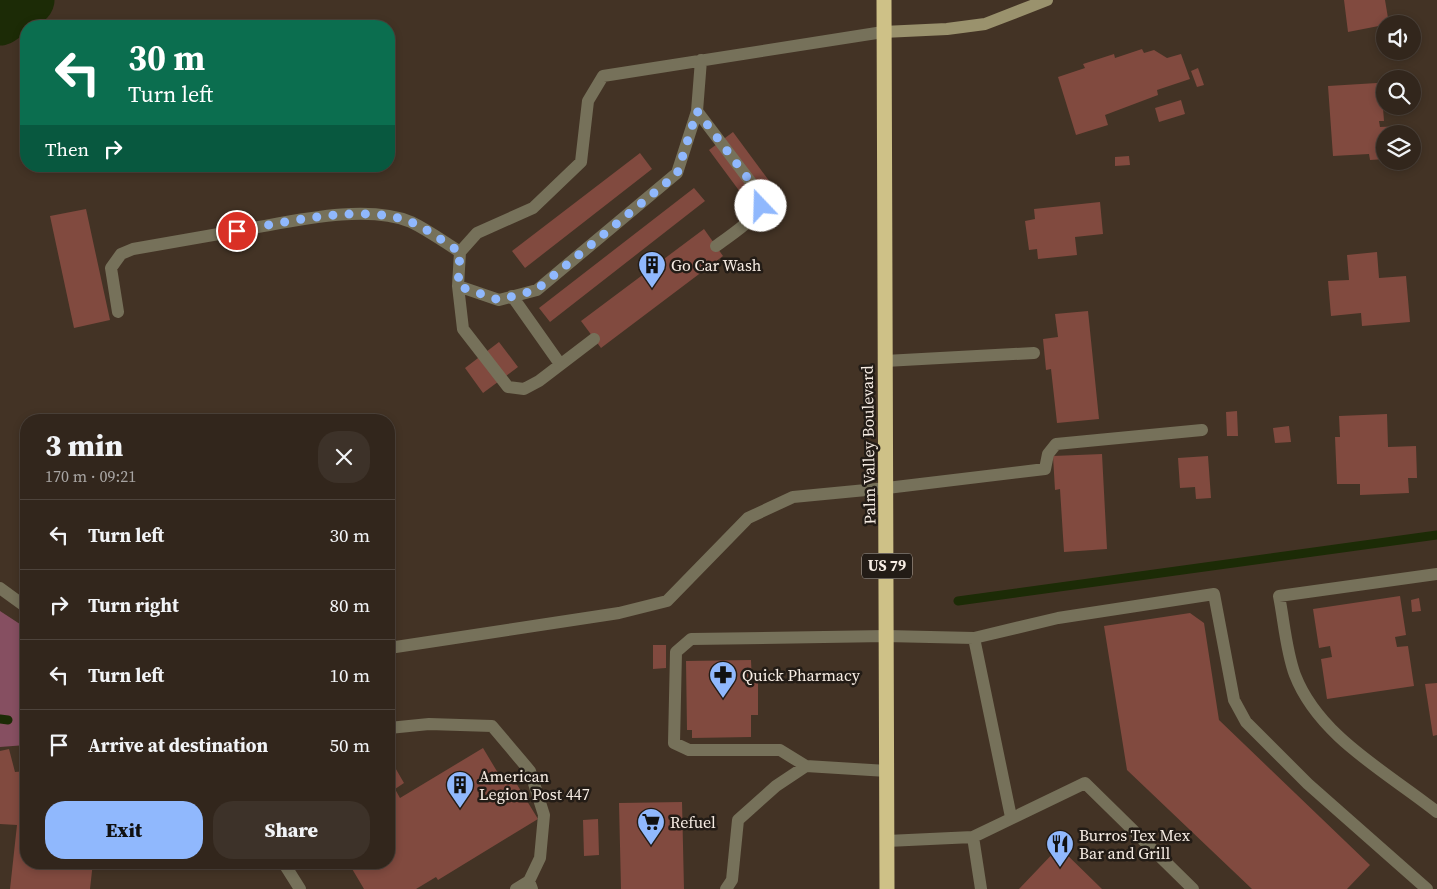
<!DOCTYPE html>
<meta charset="utf-8">
<style>
:root{--surface:#32261c;--page:#3d3229;--text:#f1f3f6;--muted:#a8a5a3;--line:#4d433b;--accent:#90b8fd}
body{margin:0;font-family:"Source Serif 4",serif;background:var(--page);color:var(--text);height:100vh;display:flex;flex-direction:column;font-size:19px;white-space:nowrap}
*{box-sizing:border-box;margin:0}
p{font-size:16px;color:var(--muted)}
.icon{flex:none;width:28px;height:28px;fill:none;stroke:currentColor;stroke-width:2;stroke-linecap:round;stroke-linejoin:round}
.map{position:relative;flex:1;overflow:hidden}
.side{position:absolute;left:20px;top:414px;width:375px;height:455px;display:flex;flex-direction:column;background:var(--surface);border-radius:20px;box-shadow:0 2px 8px #0003,0 0 0 1px var(--line)}
.side>*{flex:none}
.hud{position:absolute;left:20px;top:20px;width:375px;height:152px;border-radius:20px;box-shadow:0 2px 8px #0003,0 0 0 1px var(--line);background:#0b6e4f;color:#fff;overflow:hidden}
.buttons{position:absolute;left:1376px;top:15px;display:grid;gap:10px}
.buttons a{display:grid;place-items:center;width:45px;height:45px;border-radius:50%;background:var(--surface);box-shadow:0 2px 8px #0003,0 0 0 1px var(--line);font-size:25px}
.pin{position:absolute;display:grid;place-items:center;width:42px;height:42px;color:#fff;margin:-21px;border:2px solid #fff;border-radius:50%;box-shadow:0 1px 5px #0007}
.me{position:absolute;width:55px;margin:-28px;rotate:339deg;stroke-linejoin:round;filter:drop-shadow(0 0 4px #0008)}
.turn{display:flex;align-items:center;gap:18px;height:105px;padding:0 25px;font-size:22px}
.turn .icon{width:65px;height:65px;stroke-width:2.5}
.turn b{display:block;font-size:35px;line-height:42px}
.then{display:flex;align-items:center;height:48px;padding:0 25px;background:#0003;gap:10px;font-size:19px}
.round{display:grid;place-items:center;flex:none;width:52px;height:52px;border-radius:20px;background:var(--page)}
.headline{display:flex;align-items:center;justify-content:space-between;height:85px;padding:0 25px}
h1{font-size:30px;font-weight:800;line-height:38px}
.action{display:flex;gap:10px;margin-top:auto;padding:10px 25px}
.action a{flex:1;height:58px;border-radius:20px;background:var(--accent);color:#111;font-size:20px;font-weight:800;line-height:58px;text-align:center}
.action a+a{background:var(--page);color:var(--text)}
ul{padding:0;list-style:none}
li{display:flex;align-items:center;gap:15px;height:70px;padding:0 25px;border-top:1px solid var(--line)}
li div{flex:1}
li b{display:block;font-size:19px}
li em{font-style:normal}
.map>svg:first-child{display:block}
.forest{fill:#864f61}
.lines{fill:none;stroke-linecap:round;stroke-linejoin:round}
.stream{stroke:#1c2b06;stroke-width:9}
.river{stroke:#1c2b06;stroke-width:51}
.building{fill:#814a3f}
.lane{stroke:#76715a;stroke-width:12}
.secondary{stroke:#9a926d;stroke-width:12}
.highway{stroke:#cec187;stroke-width:15}
.route{stroke:#90b8fd;stroke-width:9;stroke-dasharray:0 16.2}
.labels{text-anchor:middle;stroke-width:5;stroke-linejoin:round;paint-order:stroke}
.shield{fill:#231c16;stroke:#b7aea6;stroke-width:1}
.shield-label{font-size:15px;font-weight:bold;fill:#f7ede4}
.poi-label{font-size:16px;fill:#f7ede4;stroke:#231c16;text-anchor:start}
.street-label{font-size:16px;fill:#f7ede4;stroke:#231c16}
</style>
<div class="map">
<svg width="1437" height="889" viewBox="0 0 1437 889">
<rect width="100%" height="100%" fill="#433325"/>
<path class="forest" d="M0,611l26,17v117l-26,2z"/>
<g class="lines">
<path class="stream" d="M958,601l479,-66
M0,719l8,1"/>
<path class="river" d="M0,20l29,-20"/>
</g>
<path class="building" d="M1344,0h41l4,24 -41,8z
M1142,49l2,4 10,-3 13,8 14,-4 9,25 -33,11 1,5 -53,20 3,10 -32,10 -18,-58 27,-9 -2,-4 31,-10 1,4z
M1198,68l6,17 -7,2 -6,-16z
M1377,83l1,13 4,-1 2,26h-5l1,6 22,-1 1,8h-18v25l-15,1 -1,-6 -36,2 -5,-70z
M1181,100l4,14 -26,8 -4,-14z
M733,132l37,50 -24,18 -37,-50z
M640,153l12,16 -127,99 -13,-17z
M1129,156l1,9 -15,1v-9z
M694,188l11,13 -155,121 -11,-14z
M1100,202l3,32 -28,3 2,18 -39,4 -1,-10 -8,1 -4,-29 10,-2 -1,-10z
M86,209l24,111 -36,8 -24,-112z
M704,229l19,27 -122,92 -20,-27z
M1377,252l2,26 27,-2 4,46 -48,4 -1,-13 -30,3 -3,-35 21,-1 -2,-25z
M1088,311l11,108 -42,4 -6,-54 -5,1 -3,-31 15,-2 -3,-23z
M499,342l19,25 -35,26 -18,-25z
M1237,411l1,25h-11l-1,-24z
M1387,414l1,33 28,-1 1,32h-9l1,15 -49,2v-11h-23l-2,-47h5l-1,-21z
M1289,426l2,16 -16,1 -2,-15z
M1102,454l5,95 -43,3 -4,-63 -5,1 -2,-34z
M1208,456l3,42 -15,1 -1,-12 -15,1 -2,-30z
M1400,596l6,39 -11,2 2,10 11,-1 6,40 -87,13 -6,-40 11,-2 -2,-11 -11,2 -6,-39z
M1419,598l2,13 -9,1 -1,-12z
M1190,613l14,10 15,97 151,145 -23,24h-95l-125,-119 -23,-144z
M653,645h13v23l-13,1z
M751,660l1,23h6v32h-7v22l-59,1v-8h-5l-1,-69z
M1437,683v52l-4,1 -8,-52z
M483,748l18,30 9,-5 28,46 -100,61 -2,-3 -20,12h-52l-16,-27h41v-105l15,26 -9,6 5,9z
M9,749l6,23 11,-1v91h67l-3,27h-80l7,-64 -17,-1v-73z
M682,802l2,87h-63l-2,-86z
M598,819l1,36 -15,1 -1,-36z
M1059,847l43,42h-83z"/>
<g class="lines">
<path class="lane" d="M697,111l65,86c-3,22 -29,36 -46,49
M460,252l-2,34 41,14 38,-10 140,-117 20,-62 4,-51
M458,286l5,43 45,58 16,2 15,-8 55,-42
M512,296l48,68
M118,312l-7,-44 10,-14 12,-5c40,-7 80,-14 120,-21 45,-8 115,-24 158,-6 17,8 33,20 49,30l17,-19 56,-25 48,-46 7,-61 15,-25 280,-44
M885,361l149,-8
M1437,574l-158,22c5,25 7,55 16,79 24,62 92,97 142,137
M0,588l26,19
M974,638l37,179
M389,648l230,-35 48,-12 81,-83 45,-21 94,-9 158,-19 3,-15 8,-10 146,-14
M389,728l40,-4 63,2 38,45 14,44 -4,43 -11,23
M806,766l-26,-16h-91l-15,-7 2,-91 15,-13 195,-3 88,2 84,-20 156,-24 20,106 12,22 62,62 119,105
M973,837l8,52
M887,841l86,-4 112,-54 108,106
M283,862l17,27
M516,889l13,-8 3,8
M726,889l6,-9 6,-60 38,-34 30,-20 81,5"/>
<path class="secondary" d="M883,32l64,-3 38,-5 62,-24"/>
<path class="highway" d="M884,0l3,889"/>
</g>
<g class="lines">
<path class="route" d="M237,231c49,-9 127,-28 174,-9 17,7 33,20 49,30l-2,34 41,14 37,-10 141,-116 20,-63 65,86 -1,9"/>
</g>
<defs>
<symbol id="building-pin" viewBox="-11 -11 22 30"><path d="M0 17L-7.5 6A9.5 9.5 0 1 1 7.5 6Z" fill="#90b8fd" stroke="#231c16"/><path d="M-4-6H4V6H1V3H-1V6H-4ZM-2.5-4.3h1.7v1.8h-1.7ZM.8-4.3h1.7v1.8H.8ZM-2.5-1h1.7V.8h-1.7ZM.8-1h1.7V.8H.8Z" fill="#111"/></symbol>
<symbol id="pharmacy-pin" viewBox="-11 -11 22 30"><path d="M0 17L-7.5 6A9.5 9.5 0 1 1 7.5 6Z" fill="#90b8fd" stroke="#231c16"/><path d="M-2-6h4v4h4v4h-4v4h-4v-4h-4v-4h4Z" fill="#111"/></symbol>
<symbol id="supermarket-pin" viewBox="-11 -11 22 30"><path d="M0 17L-7.5 6A9.5 9.5 0 1 1 7.5 6Z" fill="#90b8fd" stroke="#231c16"/><path d="M-6-5.5h2.5l.6 2H6L4.5 2H-2.5L-4.4-4H-6ZM-1.5 3.2a1.3 1.3 0 1 0 .1 0ZM3 3.2a1.3 1.3 0 1 0 .1 0Z" fill="#111"/></symbol>
<symbol id="restaurant-pin" viewBox="-11 -11 22 30"><path d="M0 17L-7.5 6A9.5 9.5 0 1 1 7.5 6Z" fill="#90b8fd" stroke="#231c16"/><path d="M-5-6h1v4h1v-4h1v4h1v-4h1v5L-1.5 .5V6h-2V.5L-5-1ZM5-6V6H3V1.5H1.5Q1.5-4 5-6Z" fill="#111"/></symbol>
</defs>
<g fill-rule="evenodd">
<use href="#building-pin" x="636" y="249" width="32" height="43"/>
<use href="#pharmacy-pin" x="707" y="659" width="32" height="43"/>
<use href="#building-pin" x="444" y="769" width="32" height="43"/>
<use href="#supermarket-pin" x="635" y="806" width="32" height="43"/>
<use href="#restaurant-pin" x="1044" y="828" width="32" height="43"/>
</g>
<g class="labels">
<rect class="shield" x="862" y="553.5" width="50" height="25" rx="4"/>
<g class="shield-label">
<text x="887" y="571">US 79</text>
</g>
<g class="poi-label">
<text x="671" y="271">Go Car Wash</text>
<text x="742" y="681">Quick Pharmacy</text>
<text x="479" y="782">American<tspan x="479" dy="18">Legion Post 447</tspan></text>
<text x="670" y="828">Refuel</text>
<text x="1079" y="841">Burros Tex Mex<tspan x="1079" dy="18">Bar and Grill</tspan></text>
</g>
<g class="street-label">
<text transform="translate(868 445) rotate(-91)" y="6">Palm Valley Boulevard</text>
</g>
</g>
</svg>
<div class="buttons">
<a><svg class="icon" aria-label="sound" viewBox="0 0 24 24"><path d="M4 9h4l5-4v14l-5-4H4zM17 9q2 3 0 6"/></svg></a>
<a><svg class="icon" aria-label="search" viewBox="0 0 24 24"><circle cx="10" cy="10" r="6"/><path d="M15 15l6 6"/></svg></a>
<a><svg class="icon" aria-label="layers" viewBox="0 0 24 24"><path d="M12 4l9 5-9 5-9-5zM3 14l9 5 9-5"/></svg></a>
</div>
<div class="pin" style="left:237px;top:231px;background:#d93025"><svg class="icon" aria-label="arrive" viewBox="0 0 24 24"><path d="M6 21V4h12l-3 4 3 4H6"/></svg></div>
<svg class="me" style="left:761px;top:206px" viewBox="-20 -20 40 40"><circle r="19" fill="#fff"/><path d="M0-13L10 11 0 6-10 11z" fill="#90b8fd"/></svg>
<div class="hud">
<div class="turn"><svg class="icon" aria-label="left" viewBox="0 0 24 24"><path d="M17 20v-9H6M10 6l-5 5 5 5"/></svg><div><b>30 m</b>Turn left</div></div>
<div class="then">Then<svg class="icon" aria-label="right" viewBox="0 0 24 24"><path d="M7 20v-9h11M14 6l5 5-5 5"/></svg></div>
</div>
<section class="side">
<div class="headline"><div><h1>3 min</h1><p>170 m · 09:21</p></div><a class="round"><svg class="icon" aria-label="close" viewBox="0 0 24 24"><path d="M6 6l12 12M18 6L6 18"/></svg></a></div>
<ul>
<li><svg class="icon" aria-label="left" viewBox="0 0 24 24"><path d="M17 20v-9H6M10 6l-5 5 5 5"/></svg><div><b>Turn left</b></div><em>30 m</em></li>
<li><svg class="icon" aria-label="right" viewBox="0 0 24 24"><path d="M7 20v-9h11M14 6l5 5-5 5"/></svg><div><b>Turn right</b></div><em>80 m</em></li>
<li><svg class="icon" aria-label="left" viewBox="0 0 24 24"><path d="M17 20v-9H6M10 6l-5 5 5 5"/></svg><div><b>Turn left</b></div><em>10 m</em></li>
<li><svg class="icon" aria-label="arrive" viewBox="0 0 24 24"><path d="M6 21V4h12l-3 4 3 4H6"/></svg><div><b>Arrive at destination</b></div><em>50 m</em></li>
</ul>
<div class="action"><a>Exit</a><a>Share</a></div>
</section>
</div>
